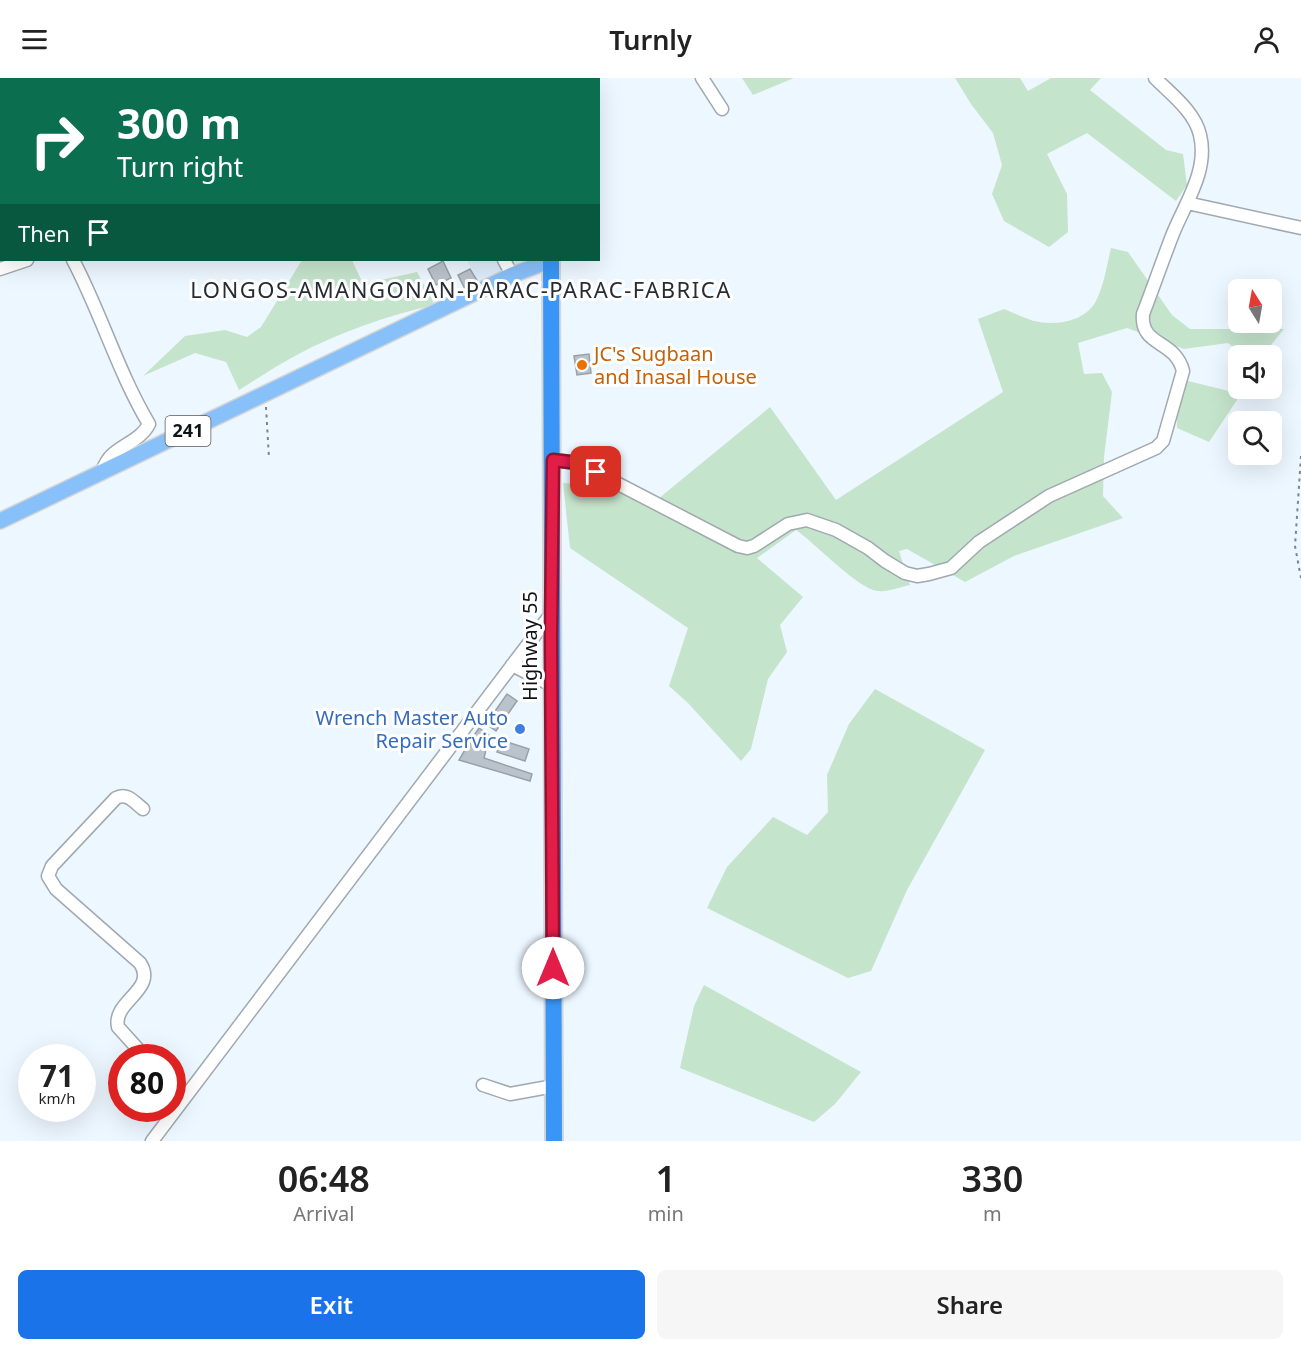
<!DOCTYPE html>
<meta charset="utf-8">
<style>
:root{--surface:#fff;--page:#f6f6f6;--text:#222;--muted:#767676;--accent:#1a73e8}
body{margin:0;font-family:"Noto Sans",sans-serif;background:var(--page);color:var(--text);height:100vh;display:flex;flex-direction:column;font-size:22px;white-space:nowrap}
*{box-sizing:border-box;margin:0}
p{font-size:20px;color:var(--muted)}
.icon{flex:none;width:33px;height:33px;fill:none;stroke:currentColor;stroke-width:2;stroke-linecap:round;stroke-linejoin:round}
.map{position:relative;height:1063px;overflow:hidden}
.details{display:flex;flex-direction:column;background:var(--surface);flex:1}
.details>*{flex:none}
.hud{position:absolute;left:0px;top:0px;width:600px;height:183px;box-shadow:0 6px 24px #0002;background:#0b6e4f;color:#fff;overflow:hidden}
.needle{width:39px;rotate:349deg}
.buttons{position:absolute;left:1228px;top:201px;display:grid;gap:12px}
.buttons a{display:grid;place-items:center;width:54px;height:54px;border-radius:9px;background:var(--surface);box-shadow:0 6px 24px #0002;font-size:30px}
.speed{position:absolute;left:18px;top:966px;display:flex;gap:12px;font-size:30px;font-weight:700;text-align:center}
.speed>*{display:grid;place-content:center;width:78px;height:78px;border-radius:50%;background:var(--surface);box-shadow:0 6px 24px #0002;line-height:1}
.speed small{font-size:15px;font-weight:400}
.speed .limit{border:9px solid #d22;background:#fff;color:#111}
.pin{position:absolute;display:grid;place-items:center;width:51px;height:51px;color:#fff;margin:-26px;border-radius:12px;box-shadow:0 3px 9px #0006}
.me{position:absolute;width:66px;margin:-33px;rotate:0deg;stroke-linejoin:round;filter:drop-shadow(0 0 4px #0008)}
.turn{display:flex;align-items:center;gap:21px;height:126px;padding:0 18px;font-size:27px}
.turn .icon{width:78px;height:78px;stroke-width:2.5}
.turn b{display:block;font-size:42px;line-height:51px}
.then{display:flex;align-items:center;height:57px;padding:0 18px;background:#0003;gap:12px;font-size:22px}
.eta{display:flex;justify-content:space-evenly;align-items:center;height:102px;text-align:center}
.eta b{font-size:36px;font-weight:600;line-height:42px}
.cta{display:flex;gap:12px;margin-top:auto;padding:12px 18px}
.cta a{flex:1;height:69px;border-radius:9px;background:var(--accent);color:#fff;font-size:24px;font-weight:600;line-height:69px;text-align:center}
.cta a+a{background:var(--page);color:var(--text)}
header{display:flex;justify-content:space-between;align-items:center;height:78px;padding:0 18px;background:var(--surface);font-size:27px;font-weight:600}
.map>svg:first-child{display:block}
.built{fill:#deedfb}
.green{fill:#c5e4cc}
.building{fill:#bac3cb;stroke:#98a0a8;stroke-width:1.5}
.lines{fill:none;stroke-linecap:round;stroke-linejoin:round}
.minor-casing{stroke:#a0a8b0;stroke-width:15}
.major-casing{stroke:#d4d5d5;stroke-width:18}
.highway-casing{stroke:#d4d5d5;stroke-width:20}
.path{stroke:#7d8388;stroke-width:2;stroke-dasharray:3 4.5;stroke-linecap:butt}
.minor{stroke:#fff;stroke-width:12}
.major{stroke:#88c0fa;stroke-width:15}
.highway{stroke:#3996f7;stroke-width:16}
.route-casing{stroke:#92132f;stroke-width:15}
.route{stroke:#e11d48;stroke-width:10}
.food-dot{fill:#e8710a;stroke:#fff;stroke-width:2}
.shop-dot{fill:#3f7fe0;stroke:#fff;stroke-width:2}
.labels{text-anchor:middle;stroke-width:6;stroke-linejoin:round;paint-order:stroke}
.shield{fill:#fff;stroke:#585a5c;stroke-width:1.5}
.shield-label{font-size:18px;font-weight:bold;fill:#101316}
.food-label{font-size:20px;fill:#c56008;stroke:#fff;text-anchor:start}
.street-label{font-size:20px;fill:#101316;stroke:#fff}
.shop-label{font-size:20px;fill:#366cbe;stroke:#fff;text-anchor:end}
.quarter-label{font-size:22px;letter-spacing:1.5px;fill:#262d33;stroke:#fff}
</style>
<header><svg class="icon" aria-label="menu" viewBox="0 0 24 24"><path d="M4 6h16M4 12h16M4 18h16"/></svg>Turnly<svg class="icon" aria-label="person" viewBox="0 0 24 24"><circle cx="12" cy="8" r="4"/><path d="M4 21q1-7 8-7t8 7"/></svg></header>
<div class="map">
<svg width="1301" height="1063" viewBox="0 0 1301 1063">
<rect width="100%" height="100%" fill="#edf7ff"/>
<path class="built" d="M467,182h56l-44,23z"/>
<path class="green" d="M742,0h52l-41,17z
M955,0h65l8,13 23,-13h50l-11,12 76,60 17,4 4,31 -11,16 -89,-68 -40,21 20,40 1,38 -19,15 -45,-26 -12,-27 10,-29 -9,-32 -22,-29z
M1111,170l17,4 44,63 18,14h94l-21,26h-19l-16,-12 -44,6 -57,-21 -49,15 6,31 18,-1 10,19 -8,65 -1,39 20,22 -109,38 -49,26 -58,-33 -8,2 11,34c-9,2 -23,7 -32,6 -19,-1 -63,-48 -82,-61l-39,28 46,39 -23,28 7,27 -19,27 -17,70 -10,12 -53,-58 -19,-17 19,-58 -118,-80 -7,-65 14,1 11,-22 70,37 112,-92 66,93 167,-108 -25,-73 26,-10c10,4 20,9 30,12 21,5 51,1 62,-20 8,-16 11,-36 15,-53z
M302,182h50l11,24 54,-12 18,33c-47,10 -98,28 -140,51 -19,10 -38,23 -56,34l-13,-28 -31,-9 -52,23 42,-40 40,-6 22,7 14,-10z
M1176,300l65,16 -32,48 -32,-14z
M875,611l110,61 -78,140 -36,81 -23,7 -141,-70 20,-41 46,-50 34,18 21,-23 -1,-37 22,-51z
M704,907l157,87 -26,32 -21,18 -134,-54 14,-62z"/>
<path class="building" d="M443,183l8,17 -15,7 -8,-16z
M470,191l8,13 -13,7 -7,-14z
M589,276l2,19 -14,2 -3,-19z
M507,616l10,7 -21,30 -10,-7z
M479,650l10,7 -6,10 -11,-7z
M501,662l28,9 -4,12 -28,-9z
M469,665l17,7 -2,8 48,16 -2,7 -71,-21z"/>
<g class="lines">
<defs>
<path id="minor" d="M702,0l20,31
M1187,125l114,25
M73,182c28,53 45,112 76,164 -8,16 -26,20 -38,32 -5,5 -7,11 -10,17
M504,182l8,15
M0,191l27,-9
M553,382l25,3 160,83 9,2 7,-2 34,-22 19,-4 29,10 32,18 17,13 20,12 12,3 12,-2 22,-6 28,-26 70,-46 107,-48 7,-7 20,-70c-8,-32 -43,-24 -40,-57 10,-26 19,-52 29,-78 12,-31 37,-65 28,-101 -5,-23 -29,-41 -45,-57
M512,587l39,20
M143,731c-9,-7 -16,-17 -27,-11l-64,68 -4,10 8,13 84,74c18,27 -28,38 -22,64l28,31
M172,1007l12,12
M483,1007l27,9 44,-8
M152,1063l399,-527"/>
<path id="major" d="M0,443l512,-246 39,-15"/>
<path id="highway" d="M549,0v2
M551,182l3,881"/>
</defs>
<use href="#minor" class="minor-casing"/>
<use href="#major" class="major-casing"/>
<use href="#highway" class="highway-casing"/>
<path class="path" d="M266,329l3,51
M1301,378l-6,90 6,32"/>
<use href="#minor" class="minor"/>
<use href="#major" class="major"/>
<use href="#highway" class="highway"/>
</g>
<g class="lines">
<defs>
<path id="route" d="M553,890l-2,-331 2,-177 25,3 18,9"/>
</defs>
<use href="#route" class="route-casing"/>
<use href="#route" class="route"/>
</g>
<circle class="food-dot" cx="582" cy="287" r="6"/>
<circle class="shop-dot" cx="520" cy="651" r="6"/>
<g class="labels">
<rect class="shield" x="165.5" y="338" width="45" height="30" rx="4.5"/>
<g class="shield-label">
<text x="188" y="359">241</text>
</g>
<g class="food-label">
<text x="594" y="283">JC's Sugbaan<tspan x="594" dy="23">and Inasal House</tspan></text>
</g>
<g class="street-label">
<text transform="translate(530 568) rotate(-90)" y="7">Highway 55</text>
</g>
<g class="shop-label">
<text x="508" y="647">Wrench Master Auto<tspan x="508" dy="23">Repair Service</tspan></text>
</g>
<g class="quarter-label">
<text x="461" y="220">LONGOS-AMANGONAN-PARAC‑PARAC-FABRICA</text>
</g>
</g>
</svg>
<div class="buttons">
<a><svg class="needle" viewBox="-14 -14 28 28"><path d="M0-13l5 13h-10z" fill="#e53935"/><path d="M0 13l5-13h-10z" fill="#767676"/></svg></a>
<a><svg class="icon" aria-label="sound" viewBox="0 0 24 24"><path d="M4 9h4l5-4v14l-5-4H4zM17 9q2 3 0 6"/></svg></a>
<a><svg class="icon" aria-label="search" viewBox="0 0 24 24"><circle cx="10" cy="10" r="6"/><path d="M15 15l6 6"/></svg></a>
</div>
<div class="speed"><div>71<small>km/h</small></div><div class="limit">80</div></div>
<div class="pin" style="left:596px;top:394px;background:#d93025"><svg class="icon" aria-label="arrive" viewBox="0 0 24 24"><path d="M6 21V4h12l-3 4 3 4H6"/></svg></div>
<svg class="me" style="left:553px;top:890px" viewBox="-20 -20 40 40"><circle r="19" fill="#fff"/><path d="M0-13L10 11 0 6-10 11z" fill="#e11d48"/></svg>
<div class="hud">
<div class="turn"><svg class="icon" aria-label="right" viewBox="0 0 24 24"><path d="M7 20v-9h11M14 6l5 5-5 5"/></svg><div><b>300 m</b>Turn right</div></div>
<div class="then">Then<svg class="icon" aria-label="arrive" viewBox="0 0 24 24"><path d="M6 21V4h12l-3 4 3 4H6"/></svg></div>
</div>
</div>
<section class="details">
<div class="eta">
<div><b>06:48</b><p>Arrival</p></div>
<div><b>1</b><p>min</p></div>
<div><b>330</b><p>m</p></div>
</div>
<div class="cta"><a>Exit</a><a>Share</a></div>
</section>
